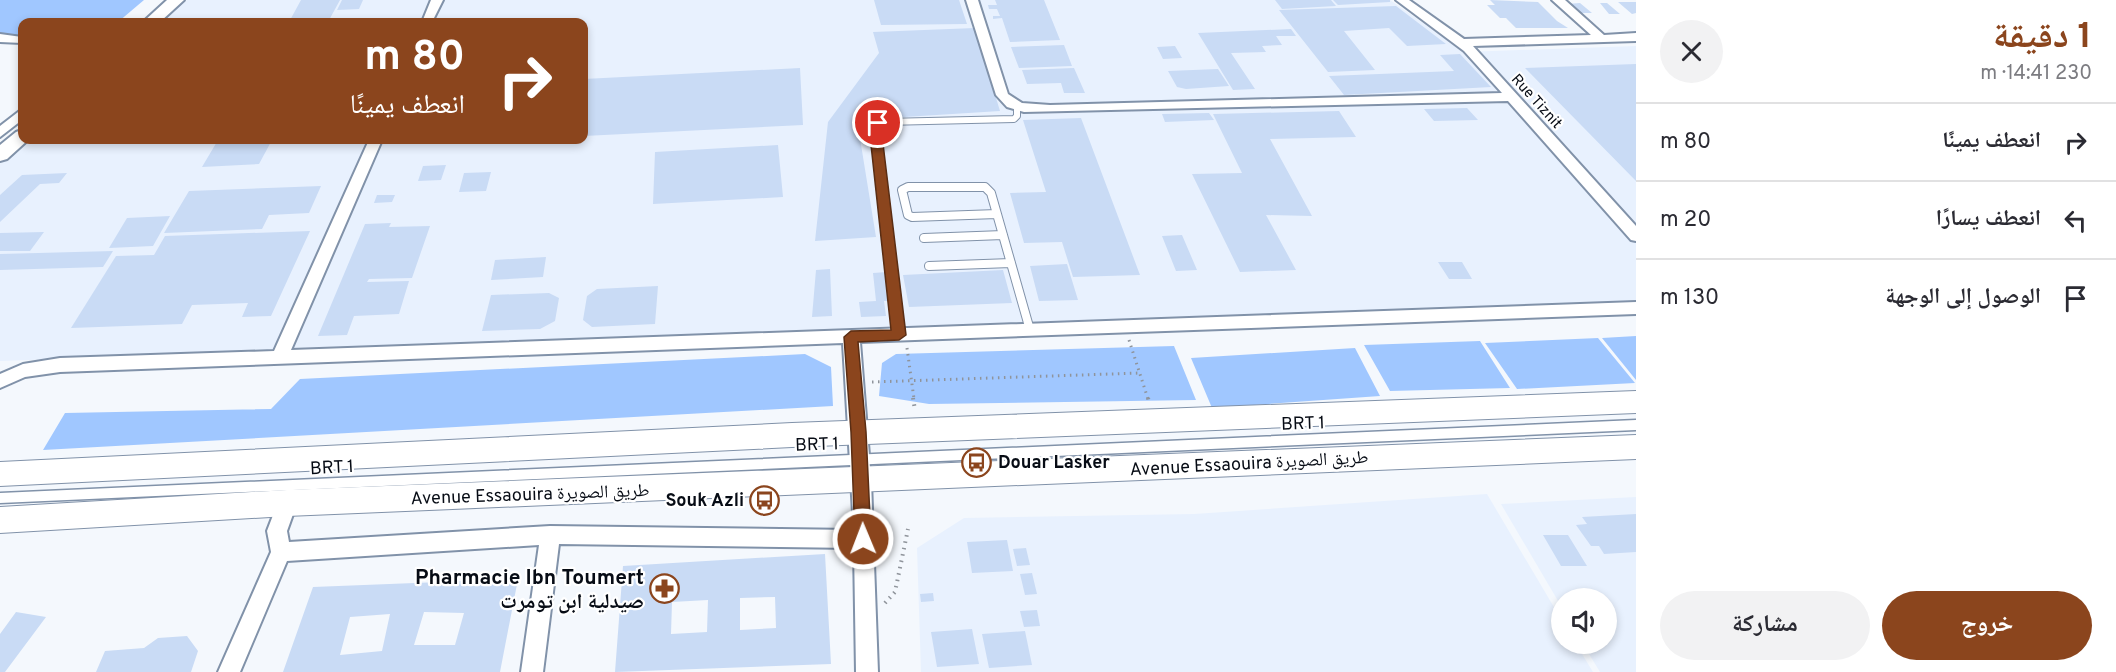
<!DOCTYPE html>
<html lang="ar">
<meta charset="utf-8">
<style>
:root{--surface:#fff;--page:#f2f2f3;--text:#2b2b33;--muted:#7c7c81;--line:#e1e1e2;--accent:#8b451d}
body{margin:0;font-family:Overpass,"Noto Naskh Arabic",sans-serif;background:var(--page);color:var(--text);direction:rtl;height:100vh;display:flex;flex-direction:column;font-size:22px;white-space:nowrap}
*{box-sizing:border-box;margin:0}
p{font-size:20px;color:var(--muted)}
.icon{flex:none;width:33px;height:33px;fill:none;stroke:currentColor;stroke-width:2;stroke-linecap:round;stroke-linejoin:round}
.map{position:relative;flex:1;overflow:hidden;direction:ltr}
.side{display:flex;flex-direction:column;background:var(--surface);width:480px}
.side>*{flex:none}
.hud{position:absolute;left:18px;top:18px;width:570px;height:126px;border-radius:12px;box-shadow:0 3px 9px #0003;direction:rtl;background:#8b451d;color:#fff;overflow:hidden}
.tools{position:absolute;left:1551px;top:588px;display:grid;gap:12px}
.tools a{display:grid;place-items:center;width:66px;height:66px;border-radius:50%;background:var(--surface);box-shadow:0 3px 9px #0003;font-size:30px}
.pin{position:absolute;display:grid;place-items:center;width:51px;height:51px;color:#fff;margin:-26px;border:3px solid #fff;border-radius:50%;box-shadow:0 2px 6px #0007}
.me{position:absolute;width:66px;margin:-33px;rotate:359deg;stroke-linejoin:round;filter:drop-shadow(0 0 4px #0008)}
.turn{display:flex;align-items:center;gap:21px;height:126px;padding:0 24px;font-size:27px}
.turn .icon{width:78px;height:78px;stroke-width:2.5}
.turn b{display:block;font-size:42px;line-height:51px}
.round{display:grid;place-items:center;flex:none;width:63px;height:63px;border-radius:32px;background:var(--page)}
.overview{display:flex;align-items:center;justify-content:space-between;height:102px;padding:0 24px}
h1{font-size:36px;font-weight:700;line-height:45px;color:var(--accent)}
.button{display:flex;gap:12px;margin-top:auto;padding:12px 24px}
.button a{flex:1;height:69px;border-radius:36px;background:var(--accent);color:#fff;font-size:24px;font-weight:700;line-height:69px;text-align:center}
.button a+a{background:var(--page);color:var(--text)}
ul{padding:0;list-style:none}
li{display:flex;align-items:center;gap:18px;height:78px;padding:0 24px;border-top:2px solid var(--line)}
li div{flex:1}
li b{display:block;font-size:22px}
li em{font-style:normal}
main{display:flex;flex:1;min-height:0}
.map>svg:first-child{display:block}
.built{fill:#e8f1fe}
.green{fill:#a0c7ff}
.building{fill:#c9dbf5;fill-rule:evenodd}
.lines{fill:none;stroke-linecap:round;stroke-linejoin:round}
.lane-far2-casing{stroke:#8192a9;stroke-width:8}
.lane-far1-casing{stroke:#8192a9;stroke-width:10}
.lane-casing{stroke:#8192a9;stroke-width:13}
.street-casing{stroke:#8192a9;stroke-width:4}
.secondary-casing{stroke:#8192a9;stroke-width:4}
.primary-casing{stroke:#8192a9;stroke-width:2}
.path-far1{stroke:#8f949b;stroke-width:3;stroke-dasharray:1.5 4.5;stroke-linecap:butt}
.path{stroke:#8f949b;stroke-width:4;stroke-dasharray:1.5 5;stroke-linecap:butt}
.lane-far2{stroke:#fff;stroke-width:6}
.lane-far1{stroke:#fff;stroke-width:8}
.lane{stroke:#fff;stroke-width:10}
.street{fill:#fff;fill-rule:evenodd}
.secondary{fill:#fff;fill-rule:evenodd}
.primary{fill:#fff;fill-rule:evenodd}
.route{fill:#8b451d;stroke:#5a2d13;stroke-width:1.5}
.labels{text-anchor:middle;stroke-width:4.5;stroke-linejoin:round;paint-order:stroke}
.far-street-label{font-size:15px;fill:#070c15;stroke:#fff}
.street-label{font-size:18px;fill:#070c15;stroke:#fff}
.poi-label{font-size:18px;font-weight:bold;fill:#070c15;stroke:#fff;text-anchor:start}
.near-poi-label{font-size:21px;font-weight:bold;fill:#070c15;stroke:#fff;text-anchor:end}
</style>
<main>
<section class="side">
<div class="overview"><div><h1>1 دقيقة</h1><p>230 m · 14:41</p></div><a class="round"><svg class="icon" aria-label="close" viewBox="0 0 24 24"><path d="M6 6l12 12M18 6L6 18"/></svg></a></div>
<ul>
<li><svg class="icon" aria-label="right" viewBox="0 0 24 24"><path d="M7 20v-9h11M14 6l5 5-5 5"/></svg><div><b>انعطف يمينًا</b></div><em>80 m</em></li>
<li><svg class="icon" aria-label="left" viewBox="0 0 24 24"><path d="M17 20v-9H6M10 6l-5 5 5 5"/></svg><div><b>انعطف يسارًا</b></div><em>20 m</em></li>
<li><svg class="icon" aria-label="arrive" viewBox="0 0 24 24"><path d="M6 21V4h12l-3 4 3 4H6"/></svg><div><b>الوصول إلى الوجهة</b></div><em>130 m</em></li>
</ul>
<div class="button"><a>خروج</a><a>مشاركة</a></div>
</section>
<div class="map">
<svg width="1636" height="672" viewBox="0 0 1636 672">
<rect width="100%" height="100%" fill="#f4f8fd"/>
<path class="built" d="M187,0h1203l75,52 171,-6v259l-1636,56v-198l27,-23h557v-118h-423z
M1487,494l74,125 1,25h14l17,28h-672l-4,-124 47,-30 230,-4z
M1636,497v175h-36l-17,-28h23v-46h-44l-1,8 -60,-102z"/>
<path class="green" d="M0,0h144l-26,22h-96v15l-22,-2z
M1636,336v44l-34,-42z
M1598,338l37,45 -118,6 -32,-46z
M1480,341l30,47 -120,3 -26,-46z
M1174,346l22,54 -267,4 -50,-8 3,-33 14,-9z
M1355,348l25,48 -168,12 -21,-50z
M805,354l26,13 2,39 -790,44 22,-37 206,-4 29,-30z"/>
<path class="building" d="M301,0h39l-12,22h-39z
M342,0h21l-4,9 -22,1z
M874,0h85l8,24 -86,1z
M995,0h49l16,40 -50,2 -8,-24 -9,1v-3h7l-3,-7h-8l-1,-4h9z
M1275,0h56l5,6 -54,3z
M1333,0h57v2l-52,3z
M1490,0l48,2 19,19 11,7h-52l-10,-10h-6l-13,-13h8z
M1618,2h18v11l-4,1z
M1580,3l12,10h-13l-13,-9z
M1600,3h7l13,11h-11z
M1396,6l50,38 -39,2 -18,-18 -45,3 31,39 -47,2 -49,-62z
M975,28l25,83 -143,9 19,117 -61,4 13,-119 51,-69 -6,-21z
M1291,29l5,7h-20l6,9 -20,1 4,6 -35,1 24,36 -22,1 -35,-57z
M1064,45l8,21 -53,2 -8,-21z
M1175,46l7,12 -19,1 -6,-12z
M1460,54l31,33 -147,8 -15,-19 125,-5 -14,-16z
M1636,64v117l-111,-113z
M800,68l3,57 -219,11v-57z
M1074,68l11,25h-21l-3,-10 -34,1 -5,-14z
M1218,69l11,17 -43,3 -9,-2 -9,-16z
M1467,108l11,12 -44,1 -10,-12z
M1339,111l17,26 -86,2 42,77 -46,-1 30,55 -56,2 -48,-98 50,-1 -29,-59z
M1209,113l5,7 -49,2 -3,-8z
M1081,118l59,157 -67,2 -11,-35 -38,1 -14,-50 36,-1 -23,-72z
M218,140h54l-13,24 -57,3z
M778,145l5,52 -130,7 2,-52z
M446,165l-5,15 -23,1 5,-15z
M491,172l-5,19 -27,1 5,-19z
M67,173l-8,10 -19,1 -40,38v-27l22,-20z
M321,186l-12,27 -40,2 -7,14 -98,4 25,-42z
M377,195h18l-3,7 -18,1z
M170,216l-17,30 -44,2 18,-30z
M391,223l-2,4 41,-1 -18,52 -43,1 -2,3 42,-1 -10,33 -45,2 -7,19 -29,1 47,-112z
M310,231l-39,85 -29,1 6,-14 -56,2 -10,19 -111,4 45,-72 38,-1 11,-19z
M44,232l-14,19h-30v-18z
M1182,235l15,35 -21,1 -14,-35z
M113,251l-10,16 -103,3v-16z
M546,257l-3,20 -52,3 4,-20z
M1438,262h24l10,17h-23z
M1067,264l11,36 -39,1 -9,-35z
M830,269l2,47 -20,1 4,-47z
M1003,270l9,33 -103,4 -6,-32z
M887,272l4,29h-7l2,15 -25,1 -2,-15 17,-1 -3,-28z
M658,286l-3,38 -63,3 -9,-7 4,-24 10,-7z
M549,293l10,5 -4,23 -15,8 -58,2 9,-36z
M1636,514v38l-32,2 -5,-8h-8l-15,-21 11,-1 -5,-7z
M1543,535h25l19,31h-26z
M1007,540l6,31 -41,2 -5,-31z
M1026,548l4,17 -13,1 -4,-17z
M825,554l6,110 -216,8 8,-106zM775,597l1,31 -36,2v-32zM708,600l-1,32 -36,2 1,-32z
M1032,573l5,21 -12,1 -5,-21z
M518,579l-18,93h-217l30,-85zM424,612l40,1 -9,32h-41zM390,614l-8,37 -42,4 10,-38z
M933,593l1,8 -13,1 -1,-8z
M1037,610l3,16 -16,1 -4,-16z
M16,612l30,5 -41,55h-5v-38z
M972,629l7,35 -42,3 -6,-35z
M1025,631l7,34 -43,3 -7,-34z
M187,636l11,15 -7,21h-95l9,-21 39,-3 14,-10z"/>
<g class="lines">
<defs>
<path id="lane-far2" d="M881,179l-6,-53 10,-4 129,-3 3,-3v-9"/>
<path id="lane-far1" d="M881,177l18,158
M908,187h77l6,6 6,21 -85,3 -4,-2 -6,-25z
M997,214l33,116
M924,238l79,-3
M929,266l82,-3"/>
<path id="lane" d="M0,498l1636,-73"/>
<path id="street" d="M431,0h12l-11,22h-10z
M966,0h12l30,94 14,9 28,2 452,-12 -38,-42 -68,-51h13l55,39 127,-4 -39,-35h13l39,35 32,-2v8l-163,5 163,180v15l-5,-1 -123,-139 -484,11 -17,-5 -11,-12z
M0,34l22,3v6l-22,-1z
M22,109v11l-22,17v-11z
M369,140h13l-91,210 1345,-48v12l-776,28 11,139 7,191h-22l-2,-124 -295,-4 -16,128h-22l18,-127 -252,16 -47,111h-22l53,-120 -4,-21 13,-34 7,-2 7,2 3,6 -10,28 2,11 261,-16 304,4 -11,-187 -783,29 -35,5 -25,11v-14l23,-10 37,-6 214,-7z"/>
<path id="secondary" d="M167,0h17l-24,22h-17z
M22,130v10h6l-21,19 -7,2v-16l16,-13z"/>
<path id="primary" d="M1636,391v22l-844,34 -792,39v-24l792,-39z
M1636,435v24l-1349,57 -287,17v-26l287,-17z"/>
</defs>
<use href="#lane-far2" class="lane-far2-casing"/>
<use href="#lane-far1" class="lane-far1-casing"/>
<use href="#lane" class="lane-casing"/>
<use href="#street" class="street-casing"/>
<use href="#secondary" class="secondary-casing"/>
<use href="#primary" class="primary-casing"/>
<path class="path-far1" d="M1129,340l19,59
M907,348l7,51
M872,382l268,-9"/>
<path class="path" d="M913,398l2,12
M1148,398l1,4
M885,603l10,-11 13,-63"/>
<use href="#lane-far2" class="lane-far2"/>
<use href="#lane-far1" class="lane-far1"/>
<use href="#lane" class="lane"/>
<use href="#street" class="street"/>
<use href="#secondary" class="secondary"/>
<use href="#primary" class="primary"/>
</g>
<path class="route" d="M878,120l5,3 -2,4 25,208 -7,5 -41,2 8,90 5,107 -2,5 -6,2 -6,-2 -2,-5 -4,-107 -7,-95 7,-6 40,-1 -22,-204z"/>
<defs>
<symbol id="bus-ring" viewBox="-11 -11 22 22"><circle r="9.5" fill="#fff" stroke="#8b451d" stroke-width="1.5"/><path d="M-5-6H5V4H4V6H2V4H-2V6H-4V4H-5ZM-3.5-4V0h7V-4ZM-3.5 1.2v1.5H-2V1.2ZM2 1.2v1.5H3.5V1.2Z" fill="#8b451d"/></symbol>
<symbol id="pharmacy-ring" viewBox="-11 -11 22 22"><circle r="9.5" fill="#fff" stroke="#8b451d" stroke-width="1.5"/><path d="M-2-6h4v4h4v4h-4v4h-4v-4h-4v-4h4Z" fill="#8b451d"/></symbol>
</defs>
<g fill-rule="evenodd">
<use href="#bus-ring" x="960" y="446" width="33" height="33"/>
<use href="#bus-ring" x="748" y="484" width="33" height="33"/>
<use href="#pharmacy-ring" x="648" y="572" width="33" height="33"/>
</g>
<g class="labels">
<g class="far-street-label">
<text transform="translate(1537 101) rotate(48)" y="5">Rue Tiznit</text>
</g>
<g class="street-label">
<text transform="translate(1303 423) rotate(-2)" y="6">BRT 1</text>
<text transform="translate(817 444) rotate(-2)" y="6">BRT 1</text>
<text transform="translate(1249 463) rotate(-3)" y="6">Avenue Essaouira طريق الصويرة</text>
<text transform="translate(332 467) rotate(-3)" y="6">BRT 1</text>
<text transform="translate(530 494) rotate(-2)" y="6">Avenue Essaouira طريق الصويرة</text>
</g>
<g class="poi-label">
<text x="998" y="468">Douar Lasker</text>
<text x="744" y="506" text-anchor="end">Souk Azli</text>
</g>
<g class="near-poi-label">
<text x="644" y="584">Pharmacie Ibn Toumert<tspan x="644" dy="24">صيدلية ابن تومرت</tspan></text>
</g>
</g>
</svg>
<div class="tools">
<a><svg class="icon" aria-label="sound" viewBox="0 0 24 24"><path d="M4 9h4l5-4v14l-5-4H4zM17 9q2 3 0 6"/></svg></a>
</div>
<div class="pin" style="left:878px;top:123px;background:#d93025"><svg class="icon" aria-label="arrive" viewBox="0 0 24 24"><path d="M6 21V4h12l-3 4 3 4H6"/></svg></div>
<svg class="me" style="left:863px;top:539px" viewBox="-20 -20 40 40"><circle r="17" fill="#8b451d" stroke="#fff" stroke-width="3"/><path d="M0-11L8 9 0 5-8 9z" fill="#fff"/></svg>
<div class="hud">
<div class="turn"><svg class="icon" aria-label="right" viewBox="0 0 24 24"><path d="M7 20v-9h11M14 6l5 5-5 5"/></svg><div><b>80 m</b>انعطف يمينًا</div></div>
</div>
</div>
</main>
